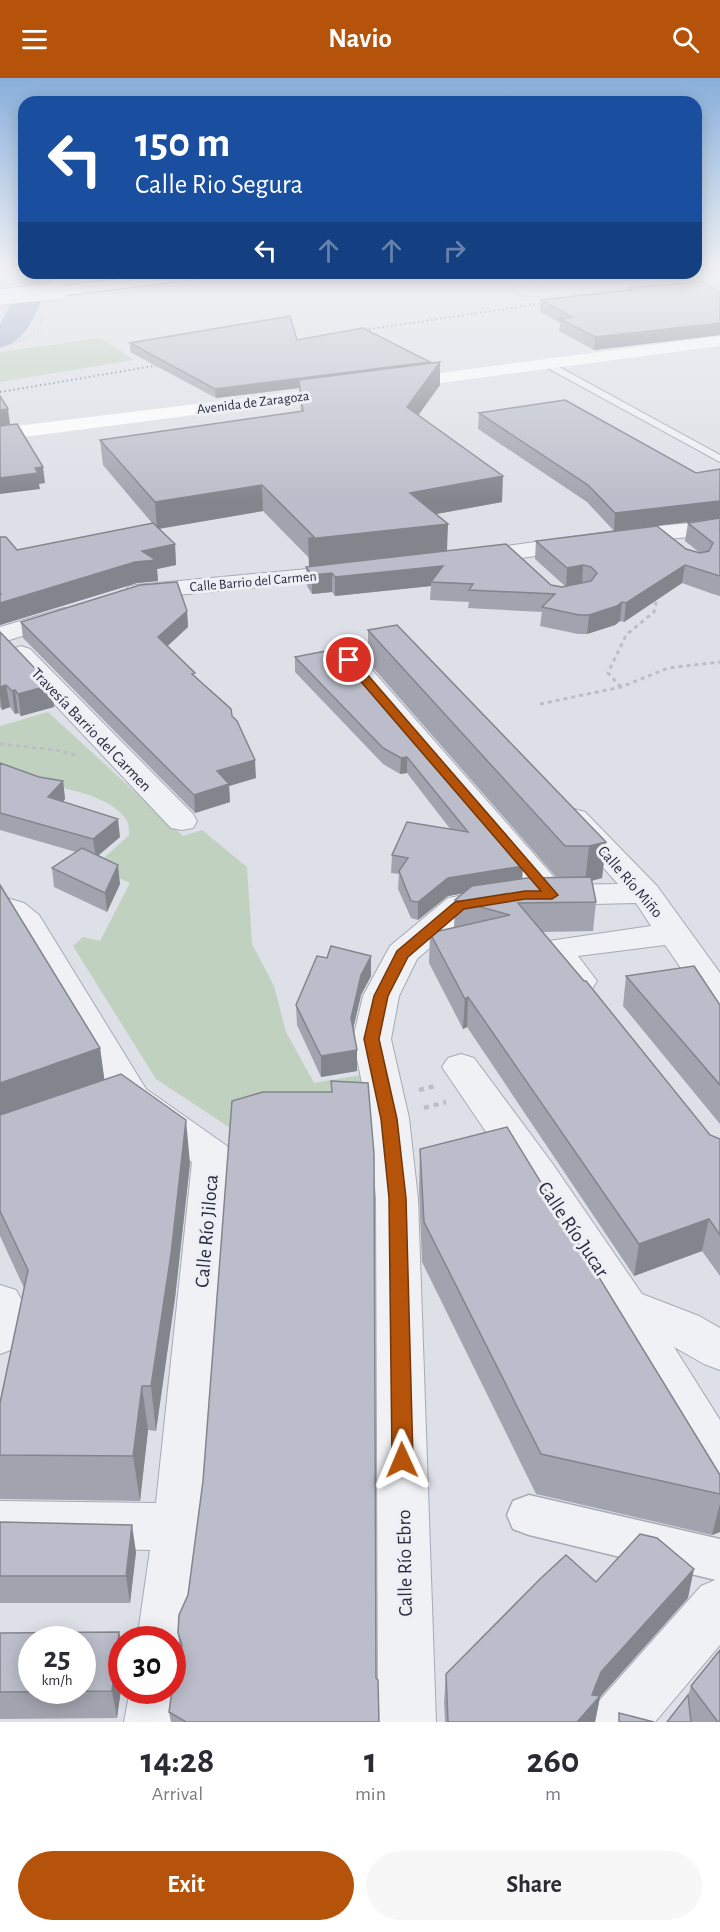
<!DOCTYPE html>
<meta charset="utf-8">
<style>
:root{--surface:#fff;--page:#f7f7f7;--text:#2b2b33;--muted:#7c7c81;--accent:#b45309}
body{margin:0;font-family:"Alegreya Sans",sans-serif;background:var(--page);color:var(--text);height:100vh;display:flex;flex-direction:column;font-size:22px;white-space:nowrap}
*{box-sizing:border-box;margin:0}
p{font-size:20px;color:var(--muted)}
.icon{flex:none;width:33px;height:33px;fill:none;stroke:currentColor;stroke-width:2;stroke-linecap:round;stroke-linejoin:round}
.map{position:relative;height:1644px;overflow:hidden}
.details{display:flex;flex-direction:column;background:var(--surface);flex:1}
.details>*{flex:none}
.guide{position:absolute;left:18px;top:18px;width:684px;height:183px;border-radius:18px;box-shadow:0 3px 15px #0003;background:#1a4fa0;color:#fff;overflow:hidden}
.speed{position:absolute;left:18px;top:1548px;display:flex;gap:12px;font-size:30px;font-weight:700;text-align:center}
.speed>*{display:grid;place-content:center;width:78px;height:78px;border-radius:50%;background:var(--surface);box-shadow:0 3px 15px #0003;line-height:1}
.speed small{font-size:15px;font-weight:400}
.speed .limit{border:9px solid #d22;background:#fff;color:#111}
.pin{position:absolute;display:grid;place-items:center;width:51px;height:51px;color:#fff;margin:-26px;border:3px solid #fff;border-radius:50%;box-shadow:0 2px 6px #0007}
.me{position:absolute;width:66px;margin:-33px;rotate:359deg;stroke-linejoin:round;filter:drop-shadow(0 0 4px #0008)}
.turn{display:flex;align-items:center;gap:21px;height:126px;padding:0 18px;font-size:27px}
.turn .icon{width:78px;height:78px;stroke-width:2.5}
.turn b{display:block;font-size:42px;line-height:51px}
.lanes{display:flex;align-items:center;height:57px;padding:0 18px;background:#0003;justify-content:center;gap:30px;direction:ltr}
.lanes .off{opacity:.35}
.eta{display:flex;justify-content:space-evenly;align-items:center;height:102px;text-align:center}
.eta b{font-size:36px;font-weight:600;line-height:42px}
.cta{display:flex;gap:12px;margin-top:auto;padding:12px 18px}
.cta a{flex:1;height:69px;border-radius:36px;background:var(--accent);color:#fff;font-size:24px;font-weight:600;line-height:69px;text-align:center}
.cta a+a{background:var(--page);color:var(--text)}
header{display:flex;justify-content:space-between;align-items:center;height:78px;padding:0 18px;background:var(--accent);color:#fff;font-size:27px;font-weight:600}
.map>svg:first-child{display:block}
.green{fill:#c1d1bf}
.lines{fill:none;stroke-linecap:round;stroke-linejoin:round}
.river{fill:#99a8c7;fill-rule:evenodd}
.service-casing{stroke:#a6aab4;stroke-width:2}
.pedestrian-casing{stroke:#a6aab4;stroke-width:3}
.minor-casing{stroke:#a6aab4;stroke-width:2}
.trunk-casing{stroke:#858b9d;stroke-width:2}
.path-far2{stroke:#bcbec5;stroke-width:1.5;stroke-dasharray:2 2;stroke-linecap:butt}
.path-far1{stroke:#bcbec5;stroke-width:3;stroke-dasharray:4 4;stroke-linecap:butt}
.path{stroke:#bcbec5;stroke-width:4.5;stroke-dasharray:5 5;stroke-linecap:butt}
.service{fill:#f0f1f5;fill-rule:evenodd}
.pedestrian{fill:#f0f1f5;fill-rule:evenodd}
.minor{fill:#f0f1f5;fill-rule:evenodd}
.secondary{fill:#fff;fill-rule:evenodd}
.trunk{fill:#fff;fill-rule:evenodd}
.rail{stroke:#777d90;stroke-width:2;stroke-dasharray:1.5 3;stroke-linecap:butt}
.trunk-bridge-casing{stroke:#858b9d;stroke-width:17;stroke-linecap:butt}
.trunk-bridge{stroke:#fff;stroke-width:16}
.wall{fill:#a1a3ae}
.shaded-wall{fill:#83858d}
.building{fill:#bbbeca;stroke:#83858d;stroke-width:1.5;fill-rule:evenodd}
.route{fill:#b45309;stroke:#753606;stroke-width:1.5}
.labels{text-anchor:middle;stroke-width:6;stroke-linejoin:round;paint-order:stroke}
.far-street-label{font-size:14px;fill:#272c3d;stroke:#edeff5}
.street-label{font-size:16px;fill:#272c3d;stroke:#edeff5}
.near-street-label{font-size:20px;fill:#272c3d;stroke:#edeff5}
</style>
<header><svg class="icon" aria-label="menu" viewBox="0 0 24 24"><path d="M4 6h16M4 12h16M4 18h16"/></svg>Navio<svg class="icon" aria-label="search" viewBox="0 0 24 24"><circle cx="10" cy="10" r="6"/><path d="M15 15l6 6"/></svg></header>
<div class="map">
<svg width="720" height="1644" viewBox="0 0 720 1644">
<rect width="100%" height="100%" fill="#dde0e7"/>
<path class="green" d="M101,260l33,22 -134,22v-30z
M48,634l135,124 19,-6 45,37 5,77 22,42 12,46 28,51 47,-8 7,47 -124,15 -88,-58 -83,-133 10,-9 17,4 30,-58 -36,-16 35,-32c0,-4 0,-11 -2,-14 -19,-33 -93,-36 -127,-46v-49z"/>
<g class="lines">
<path class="river" d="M28,195h27c-17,26 -21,67 -55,75v-24z"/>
<defs>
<path id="service" d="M544,284h6l170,93v7l-176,-96z"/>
<path id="pedestrian" d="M529,1417l191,44v42l-191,-46 -16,-6 -6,-14 6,-14z"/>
<path id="minor" d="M720,442v14l-83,8 -167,23 -8,-2 -3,-5 3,-5 8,-2 167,-23z
M351,487l8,2 4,5 -4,5 -223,22 -8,-2 -4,-5 4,-5 8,-2z
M64,530l9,2 3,5 -3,5 -73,23v-16z
M21,568l9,3 163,165 4,7 -4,7 -11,2 -11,-2 -159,-169 -4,-5 4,-5z
M349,574l9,2 203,231 57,-1 -59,-66 4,-6 11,-3 11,3 72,74 63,87v36l-13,-3 -42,-61 -87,11 19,25 -5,8 -13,3 -13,-3 -29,-40 5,-7 109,-16 -15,-23 -86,2 -12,-3 -198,-236 -4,-6 4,-6z
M499,811l12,3 4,7 -4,7 -41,7 -53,46 -18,37 -8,43 18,79 9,81 18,523h-58l-2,-523 -7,-81 -16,-79 10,-43 27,-50 58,-48z
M0,818l24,7 15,12 107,174 81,57 6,10 -28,371 -14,113 -8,19 -11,4v-23h-35l13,-90 -150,-3v-46l156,2 36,-341 -74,-55 -104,-179 -14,-11z
M461,976l13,4 78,105 90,131 57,22 21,12v42l-16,-6 -30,-17 46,73v66l-18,-7 -92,-159 -88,-135 -80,-118 6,-9z
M0,1207l16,5 12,21 -5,24 -7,13 -16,6z
M720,1500v67l-65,77h-66l9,-20 103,-116z
M172,1590l6,2 8,20 -4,32h-58l6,-32h42z"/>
<path id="trunk" d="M175,195h44l-7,4 -152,19 -8,-5 8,-5z"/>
</defs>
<use href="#service" class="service-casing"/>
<use href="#pedestrian" class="pedestrian-casing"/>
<use href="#minor" class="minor-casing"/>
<use href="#trunk" class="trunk-casing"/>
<path class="path-far2" d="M715,192l5,1
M564,195l-48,15 -2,5 7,3 19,1 180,-16
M0,269l24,-7 16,-10 1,-13"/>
<path class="path-far1" d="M621,609l-13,-14 18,-38 28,-23 2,-8 -4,-5
M540,626l81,-17 47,-19 52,-6
M0,666l55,6 24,6"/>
<path class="path" d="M419,1012l16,-4
M424,1030l22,-6"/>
<use href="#service" class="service"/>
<use href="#pedestrian" class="pedestrian"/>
<use href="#minor" class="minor"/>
<path class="secondary" d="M720,258v10l-325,43 -6,-1 -3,-4 3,-4 6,-1z
M344,308l6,1 3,4 -3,4 -350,45v-12z"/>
<use href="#trunk" class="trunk"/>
<path class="rail" d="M693,211l27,-2
M351,254l208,-31
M0,314l171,-29"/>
<defs>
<path id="trunk-bridge" d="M0,219l60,-6"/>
</defs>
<use href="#trunk-bridge" class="trunk-bridge-casing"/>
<use href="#trunk-bridge" class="trunk-bridge"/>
</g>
<path class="wall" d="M628,210l92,5v42l-126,15 -35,-19 1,-8 -20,-11 1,-12 87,-9z
M297,262l133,22 10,23 -22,30 84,87 -66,12 11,37 104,34 11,2h4l-31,-28 1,-18 150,8 14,4 -15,-12 3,-18 26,-4 -100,12 -27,-29 -109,-73 1,-16 217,60 24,-4v127l-7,-2 -31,-11 -58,39 -4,-1 -5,4 -28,9h-9l-38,-8 2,-14 -74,-4 1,-6 -39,-2 1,-14 -96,10 -3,-4 -20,2 -5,-8 -1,-19h3v-9l-46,-47 -104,18 16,15 1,21 -19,4 1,12 -21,2 -137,42v-88l17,13 135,-27 -49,-58 -3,-25 201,-29 -2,-23 -83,10 -86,-46v-9z
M187,533l1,16 -21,19 65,70 24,62 -27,8 1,16 -35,11 -172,-175 -2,-16z
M368,552l238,212 -4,36 -10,3 4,21 -3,29 -51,1 168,203 10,4v137l-18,-25 -68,25 -167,-249 -4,2 -34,-66 1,-30 24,-5 1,-28 9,-7 -16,3 -30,24 -7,-2 -13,-29 1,-15 -8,-1 1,-18 59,-25 -44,-57 -7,1 -17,-10 -88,-92v-15l41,-8 186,230 35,-1 -189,-216z
M0,554l51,53 3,22 -33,9 -3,-3 -3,1 -5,-7 -8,3 -2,-3z
M0,685l39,14 24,4 2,18 -2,3 57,35 -22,19 22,28 -13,28 -53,-25 -2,-19 24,-16 -76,-22z
M0,807l100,163 4,31 86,84 -15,135 -19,133 -8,-1 -8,71 -140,-2v-96l24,-115 -24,-52z
M371,898l-10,19 -8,34 4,21v21l-36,6 -24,-52 -1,-20z
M626,898l94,29v119l-97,-118z
M420,1071l300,326v57l-8,3 -176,-41 -114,-232 -3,-73z
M0,1444l136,30 -6,51h-130z
M688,1520l-88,99 -5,25h-150l-1,-20 2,-28z
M0,1555l122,11v38l-5,36 -117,1z
M178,1555l198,45 3,44h-208l-2,-10 9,-34 3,-20z
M691,1608l29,36h-53l21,-26z"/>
<path class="shaded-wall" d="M720,245v12l-126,15 1,-13z
M430,284v9l-131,9v8l-83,10 -1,-9z
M440,284v23l-33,46v-24z
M8,331l2,15 -10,2v-16z
M43,389l2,16 -6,1 1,5 -40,5v-16l35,-10z
M503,398l-1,26 -93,17 1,-26z
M262,407l1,26 -106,18 -2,-27z
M720,423v17l-106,13 1,-18z
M448,446l-1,27 -138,16 -1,-28z
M175,466l1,21 -19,4 1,12 -21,2 -137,42v-22l142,-52z
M583,487l-1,19 -16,3 1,-19z
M685,487l-3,18 -58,39 2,-19z
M443,488l-12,16v4l-96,10v-19z
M332,495v19l-20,2v-19z
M622,524l-2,19 -5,4 -28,9 2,-19z
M187,533l1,16 -29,27 -1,-17z
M6,607l4,22 -8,3 -2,-14v-9z
M51,607l3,22 -33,9 -3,-22z
M15,612l3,23 -3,1 -3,-23z
M407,679v16l-7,1 1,-16z
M255,682l1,18 -27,8 1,16 -35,11 -1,-18 23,-24z
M63,703l2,18 -15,16 -2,-18z
M118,741l2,18 -24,20 -3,-18z
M606,764l-4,36 -17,4 4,-36z
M118,787l2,19 -13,28 -2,-19z
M523,788l-1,17 -74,13 -30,24v-18l30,-24z
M371,878v20l-10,19 -10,43v-20l10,-43z
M468,919l-1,30 -4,2 2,-30z
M100,970l6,43 -106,38v-46z
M357,972v21l-36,6v-21z
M186,1042l4,43 -15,135 -19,133 -5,-45z
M709,1141l-7,32 -68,25 5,-32z
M142,1308l6,44 -8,71 -7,-45z
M720,1425v29l-8,3z
M132,1447l4,27 -6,51 -4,-27z
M694,1491l-6,29 -88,99 -5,25h-18l15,-27 9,-23z
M119,1554l3,12v38l-5,36 -5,-27z"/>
<path class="building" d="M701,204l19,11v30l-125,14 -35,-18 12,-2 -31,-17 90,-10 -3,-2z
M290,238l7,24 66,-12 67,34 -215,27 -85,-46z
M440,284l-33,45 96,69 -93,17 38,31 -140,15 6,-2 -52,-52 -107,17 -55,-62 203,-29 -4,-31z
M0,318l8,13 -8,1z
M565,322l131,73 24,-4v32l-105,12 -27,-28 -109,-72z
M17,346l26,43 -8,1 3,5 -38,5v-52z
M720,440v11h-1h1v47l-35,-11 -59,38 -4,-1 -5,4 -28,9h-10l-37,-8 13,-13 -86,-4 4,-6 -42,-2 12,-16 -108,11 -3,-4 -20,2 -6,-8 200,-23 45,41 11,2 29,-6 6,-8 -6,-6 -8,-2 -16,3 -31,-27 121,-15 29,23 14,4 9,-2 4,-8 -25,-20z
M153,445l22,21 -33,7 14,9 -21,2 -135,41v-8l1,-1 -1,-1v-56h6l11,13z
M177,504l10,29 -29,26 37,36 -3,1 39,35 1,7 5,5 18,39 -38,11 12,13 -35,11 -173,-173 119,-37z
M397,547l209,217 -17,4h-24l-197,-216z
M0,554l51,53 -33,9 -3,-4 -3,1 -6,-6 -6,2z
M336,571l187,217 -75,12 -30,24 -7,-1 -12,-30 9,-13 -16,-3 15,-33 61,10 -61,-75 -6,1 -18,-10 -88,-91z
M0,685l39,14 24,4 -15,16 70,22 -25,20 -93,-26z
M82,770l36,17 -13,28 -53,-25z
M591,799l5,25 -78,1 66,78h2l124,154 10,4v96l-11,-16 -70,25 -171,-247 -3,2 -35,-66 80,-18 -55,-15 17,-14 55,-8z
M0,807l100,163 -100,35z
M331,868l40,10 -10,19 -10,43 6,32 -36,6 -25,-51 21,-49 10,2z
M694,888l26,39v80l-94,-109z
M121,996l65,46 -15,134 -20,132h-9l-9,70 -133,-1v-52l28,-133 -28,-59v-96z
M331,1003l37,2 6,71 2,524 2,2 1,42h-193l-17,-10 3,-22 1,-10 5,-2 4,-33 -4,-12 1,-18 9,-20 15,-114 29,-380 31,-9h69z
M507,1049l213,348v19l-179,-40 -117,-232 -4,-73z
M0,1444l132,3 -6,51h-126z
M640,1456l17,4 37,31 -93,103 -9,23 8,1 -23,26h-129l-2,-48 94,-95 26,-24 30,27z
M119,1554l-7,59 -112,1v-59zM32,1562h50v50h-50z
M720,1572v72h-2l-27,-36z
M688,1617l3,27h-24z
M619,1635l35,9h-35z"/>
<linearGradient id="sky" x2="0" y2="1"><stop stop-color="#88afdb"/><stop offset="0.45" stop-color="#f0f1f4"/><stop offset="1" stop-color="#f0f1f4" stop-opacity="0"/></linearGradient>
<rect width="720" height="423" fill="url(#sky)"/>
<path class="route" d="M349,579l4,1 205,237 -6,4h-27l-61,10 -56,48 -20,39 -9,43 18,80 9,79 7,262 -3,7 -8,2 -7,-2 -3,-7 -3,-262 -8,-79 -17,-80 10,-43 23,-45 58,-49 70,-11h16l-196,-228 -1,-3z"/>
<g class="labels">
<g class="far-street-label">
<text transform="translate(253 324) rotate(-7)" y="5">Avenida de Zaragoza</text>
<text transform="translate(253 503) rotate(-5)" y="5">Calle Barrio del Carmen</text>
</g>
<g class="street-label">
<text transform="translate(92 651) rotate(46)" y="6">Travesía Barrio del Carmen</text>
<text transform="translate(631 803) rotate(49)" y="6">Calle Río Miño</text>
</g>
<g class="near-street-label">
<text transform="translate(574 1151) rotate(56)" y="7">Calle Río Jucar</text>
<text transform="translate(206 1153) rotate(-85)" y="7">Calle Río Jiloca</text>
<text transform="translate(404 1485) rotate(-91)" y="7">Calle Río Ebro</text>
</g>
</g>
</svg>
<div class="speed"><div>25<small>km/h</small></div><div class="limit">30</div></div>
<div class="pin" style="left:349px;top:582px;background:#d93025"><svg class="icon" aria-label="arrive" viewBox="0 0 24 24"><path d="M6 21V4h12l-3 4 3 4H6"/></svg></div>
<svg class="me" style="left:402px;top:1382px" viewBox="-20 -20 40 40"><path d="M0-17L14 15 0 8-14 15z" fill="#b45309" stroke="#fff" stroke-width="4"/></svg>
<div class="guide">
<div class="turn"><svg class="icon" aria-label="left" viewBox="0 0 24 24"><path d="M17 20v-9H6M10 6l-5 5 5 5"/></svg><div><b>150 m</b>Calle Rio Segura</div></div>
<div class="lanes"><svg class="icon" aria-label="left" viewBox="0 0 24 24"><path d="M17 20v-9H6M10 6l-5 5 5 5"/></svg><svg class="icon off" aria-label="ahead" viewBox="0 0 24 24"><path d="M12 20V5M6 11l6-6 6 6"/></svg><svg class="icon off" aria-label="ahead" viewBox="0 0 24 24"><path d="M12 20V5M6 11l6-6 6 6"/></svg><svg class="icon off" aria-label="right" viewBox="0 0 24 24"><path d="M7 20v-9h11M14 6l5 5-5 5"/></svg></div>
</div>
</div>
<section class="details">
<div class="eta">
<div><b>14:28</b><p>Arrival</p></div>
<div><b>1</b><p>min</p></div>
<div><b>260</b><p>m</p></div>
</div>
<div class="cta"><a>Exit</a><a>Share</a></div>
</section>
